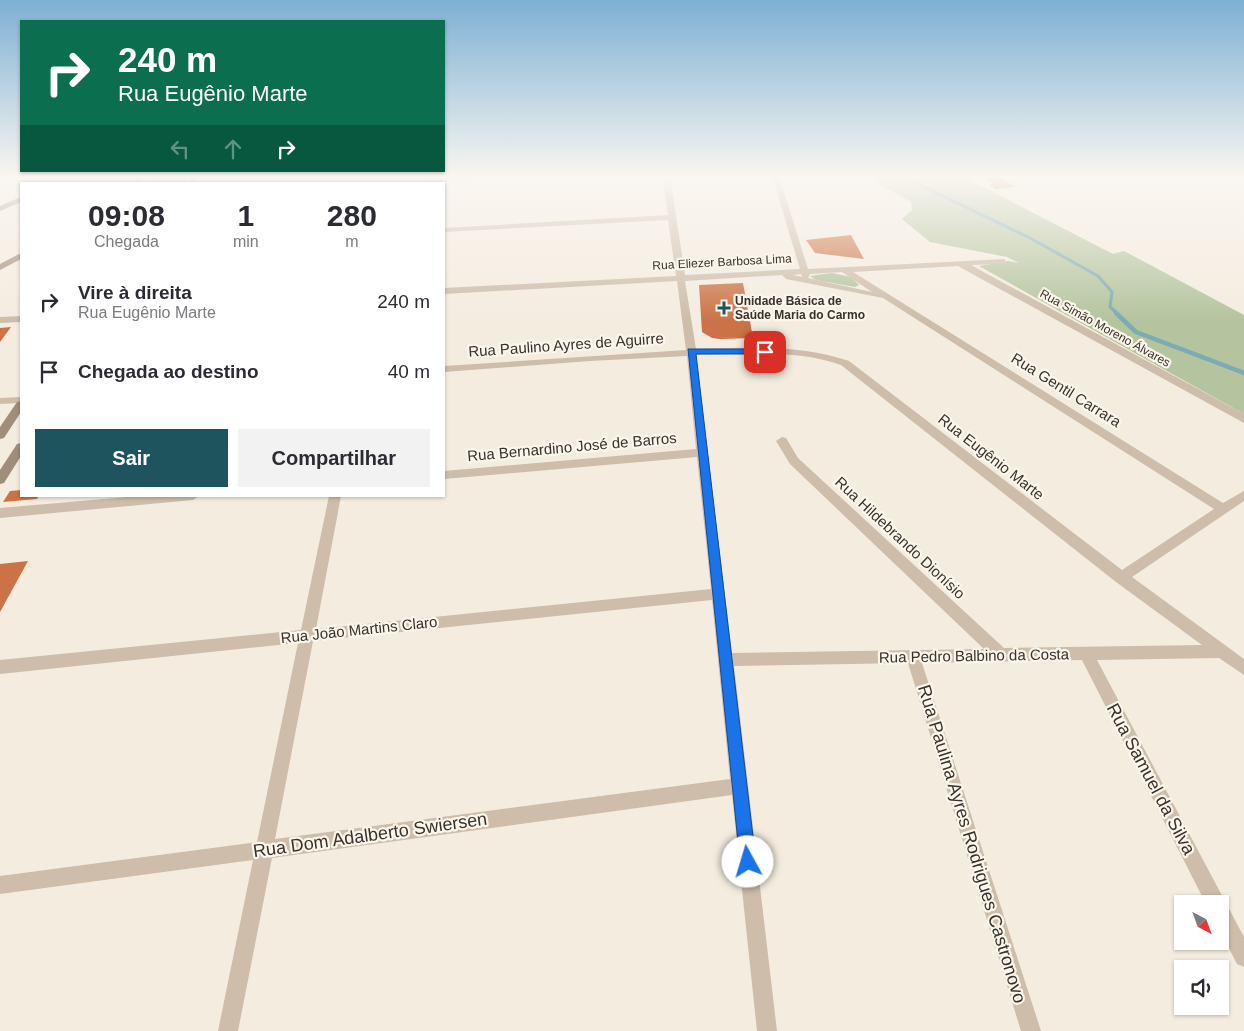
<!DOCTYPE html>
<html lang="pt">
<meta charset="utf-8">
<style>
:root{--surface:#fff;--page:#f2f2f3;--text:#2b2b33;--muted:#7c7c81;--accent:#1d545e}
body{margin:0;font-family:Helvetica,sans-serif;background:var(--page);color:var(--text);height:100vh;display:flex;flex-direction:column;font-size:19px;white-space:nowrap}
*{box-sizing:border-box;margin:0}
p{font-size:16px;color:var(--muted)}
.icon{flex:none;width:28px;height:28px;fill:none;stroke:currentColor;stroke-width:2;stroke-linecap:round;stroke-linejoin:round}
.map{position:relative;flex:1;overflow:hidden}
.drawer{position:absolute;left:20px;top:182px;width:425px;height:315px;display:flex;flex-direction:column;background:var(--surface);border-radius:0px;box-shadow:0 1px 4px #0004}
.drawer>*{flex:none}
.banner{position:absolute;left:20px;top:20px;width:425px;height:152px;border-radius:0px;box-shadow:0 1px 4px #0004;background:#0b6e4f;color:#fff;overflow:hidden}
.needle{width:32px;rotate:139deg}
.buttons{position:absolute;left:1174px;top:895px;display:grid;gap:10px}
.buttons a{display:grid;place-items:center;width:55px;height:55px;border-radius:0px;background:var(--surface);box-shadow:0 1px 4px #0004;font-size:25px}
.pin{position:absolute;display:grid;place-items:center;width:42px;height:42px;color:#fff;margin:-21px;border-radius:10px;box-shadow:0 2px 8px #0006}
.me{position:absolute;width:55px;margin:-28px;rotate:354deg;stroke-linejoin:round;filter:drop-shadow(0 0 4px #0008)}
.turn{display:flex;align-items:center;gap:18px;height:105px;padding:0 15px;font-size:22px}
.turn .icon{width:65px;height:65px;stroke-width:2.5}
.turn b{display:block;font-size:35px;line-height:42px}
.lanes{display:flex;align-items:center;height:48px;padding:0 15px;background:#0003;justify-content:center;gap:25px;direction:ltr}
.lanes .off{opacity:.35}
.eta{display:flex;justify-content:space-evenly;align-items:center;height:85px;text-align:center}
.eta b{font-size:30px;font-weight:800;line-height:35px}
.button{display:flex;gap:10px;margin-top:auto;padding:10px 15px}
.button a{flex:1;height:58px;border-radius:0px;background:var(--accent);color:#fff;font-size:20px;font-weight:800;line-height:58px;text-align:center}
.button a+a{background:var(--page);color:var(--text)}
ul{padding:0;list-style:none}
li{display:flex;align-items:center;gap:15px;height:70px;padding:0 15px}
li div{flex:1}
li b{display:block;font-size:19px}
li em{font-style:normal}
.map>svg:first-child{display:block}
.green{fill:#b4c49e}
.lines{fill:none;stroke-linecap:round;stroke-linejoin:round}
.stream-far1{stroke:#7cabb3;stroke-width:3}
.stream{stroke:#7cabb3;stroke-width:4.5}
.building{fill:#cb7346}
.minor{fill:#cdbdaa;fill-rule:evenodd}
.tertiary{fill:#cdbdaa;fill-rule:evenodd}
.secondary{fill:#a18d7b;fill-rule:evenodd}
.route{fill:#1a73e8;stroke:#114b97}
.poi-dot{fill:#1d545e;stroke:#fbf6ec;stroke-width:2}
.labels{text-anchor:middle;stroke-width:4.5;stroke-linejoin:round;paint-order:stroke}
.far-street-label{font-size:12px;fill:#3a312a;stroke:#fbf6ec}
.far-poi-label{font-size:12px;font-weight:bold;fill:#3a312a;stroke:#fbf6ec;text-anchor:start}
.street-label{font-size:15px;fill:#3a312a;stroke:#fbf6ec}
.near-street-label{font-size:18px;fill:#3a312a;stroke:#fbf6ec}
</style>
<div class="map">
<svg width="1244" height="1031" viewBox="0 0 1244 1031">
<rect width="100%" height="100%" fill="#f4ecdf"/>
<path class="green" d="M152,176h37l-5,8h-40z
M865,176h97l151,78 11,-3 120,64v99l-265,-148 29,-5 11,2 -12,-6 -77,-15 -28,-23 10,-9 -1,-8z
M832,273l19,4 8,8 -4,2 -39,-7 -6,-4z"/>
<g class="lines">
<path class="stream-far1" d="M912,176l8,9 112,54 66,37 14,16 -2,15 8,7"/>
<path class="stream" d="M1116,313l20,19 108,41"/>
</g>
<path class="building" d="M978,176h19l19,11 -21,2 -6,-4 4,-1 -7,-5z
M851,235l13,24 -49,-6 -9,-13z
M743,283l10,55 -33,1 -8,-1 -10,-6 -3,-47z
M11,327l-11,15v-14z
M21,490v6h18l-2,3 -34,3 7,-11z
M28,561l-28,51v-48z"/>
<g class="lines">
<path class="minor" d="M467,176h43l-3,2 -91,6h-42l3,-2z
M662,176h8l15,99 115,-6 -28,-93h7l29,93 197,-10v4l-3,1 -31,1 273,149v9l-286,-157 -105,6 370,231 21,-12v10l-112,76 112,82v16l-25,-17 -122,2 147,277v30l-7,-3 -17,-33v-27h-14l-124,-244 -160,3 119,368h-20l-113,-368 -174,3 43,365h-20l-25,-236 -460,63 -34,173h-20l35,-171 -253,34v-18l257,-34 41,-199 -298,31v-14l301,-30 28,-134h12l-25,133 395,-40 -14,-132 -253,22v-8l252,-22 -9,-93 -97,5 -146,11v-6l242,-16 -9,-69 -233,13v-6l232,-12 -8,-56 -224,12v-4l224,-13zM842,272l30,20 -64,-14 2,-4zM801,274l1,3 -9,-2zM782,275l4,4 97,19 331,211 -92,61 -273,-209c-49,-17 -102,-13 -153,-12l-11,-68zM696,355c48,-1 100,-6 145,10l275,217 86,63 -198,3 -206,-190 -12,-20 -4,-1 -6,4 14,23 194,185 -252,4zM712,600l18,179 -455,60 38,-198z
M21,316v6l-21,1v-6z
M21,397v6l-21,1v-6z
M139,496h60l-6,4 -193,18v-10z"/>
<path class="tertiary" d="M27,176h9l14,8h-9z"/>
<path class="secondary" d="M139,176h7l-7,8h-7z
M191,176h7l-4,8h-7z
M21,197v5l-21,9v-5z
M21,253v6l-21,11v-6z
M21,401v11l-17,26 -4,1v-12l17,-25z
M21,443v13l-17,27 -4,1v-14l17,-26z"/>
</g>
<linearGradient id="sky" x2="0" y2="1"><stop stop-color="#7db0d3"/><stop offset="0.55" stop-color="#faf6f1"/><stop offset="1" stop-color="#faf6f1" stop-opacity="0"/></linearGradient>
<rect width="1244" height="321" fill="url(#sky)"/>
<path class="route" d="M688,349h77l5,3 -5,2h-69l60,508 -2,5 -6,3 -6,-3 -2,-5z"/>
<path class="poi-dot" d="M721.5 300.5h5v5h5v5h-5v5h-5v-5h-5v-5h5z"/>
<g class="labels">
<g class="far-street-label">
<text transform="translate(722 262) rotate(-3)" y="4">Rua Eliezer Barbosa Lima</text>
<text transform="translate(1105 328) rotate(29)" y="4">Rua Simão Moreno Álvares</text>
</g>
<g class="far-poi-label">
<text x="735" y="305">Unidade Básica de<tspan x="735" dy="14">Saúde Maria do Carmo</tspan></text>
</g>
<g class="street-label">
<text transform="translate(566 345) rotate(-4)" y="5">Rua Paulino Ayres de Aguirre</text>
<text transform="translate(1066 390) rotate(32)" y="5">Rua Gentil Carrara</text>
<text transform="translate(572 447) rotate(-5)" y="5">Rua Bernardino José de Barros</text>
<text transform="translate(991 457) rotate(38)" y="5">Rua Eugênio Marte</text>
<text transform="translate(900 538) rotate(43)" y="5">Rua Hildebrando Dionísio</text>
<text transform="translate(359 630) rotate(-6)" y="5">Rua João Martins Claro</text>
<text transform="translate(974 656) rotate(-1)" y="5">Rua Pedro Balbino da Costa</text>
</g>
<g class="near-street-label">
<text transform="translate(1151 779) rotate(62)" y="6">Rua Samuel da Silva</text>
<text transform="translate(370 835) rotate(-8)" y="6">Rua Dom Adalberto Swiersen</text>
<text transform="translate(972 844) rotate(73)" y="6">Rua Paulina Ayres Rodrigues Castronovo</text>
</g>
</g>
</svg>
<div class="buttons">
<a><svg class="needle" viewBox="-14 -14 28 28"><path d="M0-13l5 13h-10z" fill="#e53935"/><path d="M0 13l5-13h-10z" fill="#7c7c81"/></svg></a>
<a><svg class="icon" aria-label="sound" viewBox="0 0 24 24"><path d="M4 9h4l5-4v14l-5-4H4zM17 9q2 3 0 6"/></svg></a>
</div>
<div class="pin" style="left:765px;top:352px;background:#d93025"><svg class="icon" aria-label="arrive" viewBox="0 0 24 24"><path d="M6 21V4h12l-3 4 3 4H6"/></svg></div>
<svg class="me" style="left:748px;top:862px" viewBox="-20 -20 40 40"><circle r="19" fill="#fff"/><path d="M0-13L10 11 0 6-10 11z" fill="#1a73e8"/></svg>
<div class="banner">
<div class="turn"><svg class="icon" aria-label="right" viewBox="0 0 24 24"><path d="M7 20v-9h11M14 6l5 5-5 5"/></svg><div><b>240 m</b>Rua Eugênio Marte</div></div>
<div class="lanes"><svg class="icon off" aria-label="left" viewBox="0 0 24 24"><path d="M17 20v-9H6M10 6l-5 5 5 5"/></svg><svg class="icon off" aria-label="ahead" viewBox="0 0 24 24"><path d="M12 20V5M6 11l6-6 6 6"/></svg><svg class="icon" aria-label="right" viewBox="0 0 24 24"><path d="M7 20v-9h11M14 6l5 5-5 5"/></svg></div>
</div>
<section class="drawer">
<div class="eta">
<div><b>09:08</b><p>Chegada</p></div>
<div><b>1</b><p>min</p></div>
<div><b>280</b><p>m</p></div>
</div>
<ul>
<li><svg class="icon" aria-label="right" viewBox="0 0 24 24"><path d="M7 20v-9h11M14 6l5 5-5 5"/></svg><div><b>Vire à direita</b><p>Rua Eugênio Marte</p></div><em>240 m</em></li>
<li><svg class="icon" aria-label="arrive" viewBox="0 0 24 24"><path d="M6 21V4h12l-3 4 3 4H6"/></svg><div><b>Chegada ao destino</b></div><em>40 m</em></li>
</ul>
<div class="button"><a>Sair</a><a>Compartilhar</a></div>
</section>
</div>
